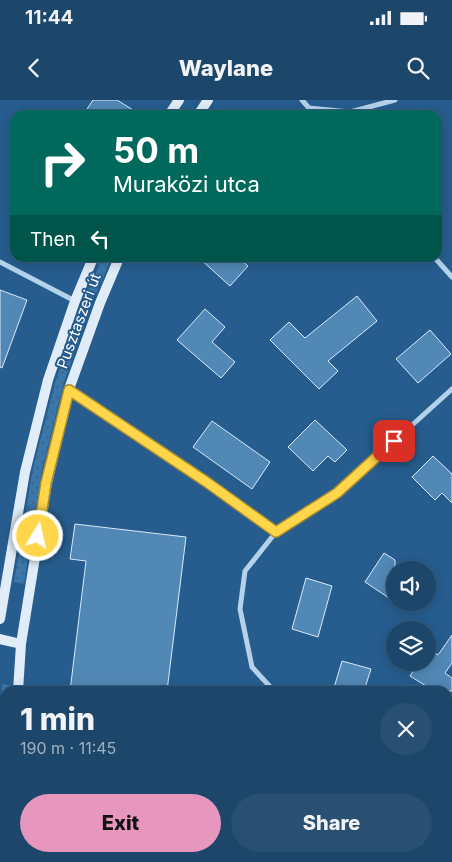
<!DOCTYPE html>
<meta charset="utf-8">
<style>
:root{--surface:#1c466a;--page:#295072;--text:#f1f3f6;--muted:#a0b1c1;--line:#3a5e7e;--accent:#e797bd}
body{margin:0;font-family:Inter,sans-serif;background:var(--page);color:var(--text);height:100vh;display:flex;flex-direction:column;font-size:19px;white-space:nowrap}
*{box-sizing:border-box;margin:0}
p{font-size:16px;color:var(--muted)}
.icon{flex:none;width:28px;height:28px;fill:none;stroke:currentColor;stroke-width:2;stroke-linecap:round;stroke-linejoin:round}
.map{position:relative;flex:1;overflow:hidden}
.drawer{position:absolute;left:0px;top:586px;width:452px;height:176px;display:flex;flex-direction:column;background:var(--surface);border-radius:15px 15px 0 0;box-shadow:0 2px 12px #0003,0 0 0 1px var(--line)}
.drawer>*{flex:none}
.hud{position:absolute;left:10px;top:10px;width:432px;height:152px;border-radius:15px;box-shadow:0 2px 12px #0003,0 0 0 1px var(--line);background:#00695c;color:#fff;overflow:hidden}
.buttons{position:absolute;left:386px;top:461px;display:grid;gap:10px}
.buttons a{display:grid;place-items:center;width:50px;height:50px;border-radius:50%;background:var(--surface);box-shadow:0 2px 12px #0003,0 0 0 1px var(--line);font-size:25px}
.pin{position:absolute;display:grid;place-items:center;width:42px;height:42px;color:#fff;margin:-21px;border-radius:10px;box-shadow:0 2px 8px #0006}
.me{position:absolute;width:55px;margin:-28px;rotate:9deg;stroke-linejoin:round;filter:drop-shadow(0 0 4px #0008)}
.turn{display:flex;align-items:center;gap:18px;height:105px;padding:0 20px;font-size:22px}
.turn .icon{width:65px;height:65px;stroke-width:2.5}
.turn b{display:block;font-size:35px;line-height:42px}
.then{display:flex;align-items:center;height:48px;padding:0 20px;background:#0003;gap:10px;font-size:19px}
.round{display:grid;place-items:center;flex:none;width:52px;height:52px;border-radius:26px;background:var(--page)}
.head{display:flex;align-items:center;justify-content:space-between;height:85px;padding:0 20px}
h1{font-size:30px;font-weight:800;line-height:38px}
.cta{display:flex;gap:10px;margin-top:auto;padding:10px 20px}
.cta a{flex:1;height:58px;border-radius:30px;background:var(--accent);color:#111;font-size:20px;font-weight:800;line-height:58px;text-align:center}
.cta a+a{background:var(--page);color:var(--text)}
.status{display:flex;justify-content:space-between;align-items:center;height:35px;padding:0 25px;background:var(--surface);direction:ltr}
.status svg{height:14px;fill:currentColor}
header{display:flex;justify-content:space-between;align-items:center;height:65px;padding:0 20px;background:var(--surface);font-size:22px;font-weight:800}
.map>svg:first-child{display:block}
.grass{fill:url(#grass-dots)}
.building{fill:#5288b6;stroke:#daeaf8}
.lines{fill:none;stroke-linecap:round;stroke-linejoin:round}
.street{stroke:#b5d2eb;stroke-width:5}
.secondary{stroke:#e0edf9;stroke-width:10}
.route-casing{stroke:#a68a30;stroke-width:12}
.route{stroke:#ffd54a;stroke-width:9}
.labels{text-anchor:middle;stroke-width:4;stroke-linejoin:round;paint-order:stroke}
.street-label{font-size:15px;fill:#fff;stroke:#265d8e}
</style>
<div class="status"><b>11:44</b><svg viewBox="0 0 49 12"><path d="M0 12V9h3v3zM5 12V6h3v6zM10 12V3h3v9zM15 12V0h3v12zM26 1h20v11H26zM47 4h2v5h-2z"/></svg></div>
<header><svg class="icon" aria-label="back" viewBox="0 0 24 24"><path d="M15 5l-7 7 7 7"/></svg>Waylane<svg class="icon" aria-label="search" viewBox="0 0 24 24"><circle cx="10" cy="10" r="6"/><path d="M15 15l6 6"/></svg></header>
<div class="map">
<svg width="452" height="762" viewBox="0 0 452 762">
<defs>
<pattern id="grass-dots" width="8" height="8" patternUnits="userSpaceOnUse" patternTransform="scale(1.25)"><rect width="8" height="8" fill="#3a77aa"/><path d="M2 2h.1M6 6h.1" fill="none" stroke="#445f76" stroke-width="1.8" stroke-linecap="round"/></pattern>
</defs>
<rect width="100%" height="100%" fill="#265d8e"/>
<path class="grass" d="M102,158h10l-19,41 -29,83 -22,88 -18,114 -10,-2 19,-114 23,-88 29,-82z
M2,584l12,2 -1,5h-8v83l-5,51v-120z"/>
<path class="building" d="M93,0h24l24,15h-58z
M199,158h40l9,8 -18,20z
M0,190l27,10 -25,68 -2,-1z
M357,196l20,25 -49,40 10,10 -19,18 -49,-49 19,-18 16,16z
M205,209l20,18 -13,15 23,20 -14,16 -44,-38z
M430,230l21,24 -33,29 -22,-24z
M315,320l32,30 -12,12 -7,-6 -15,15 -25,-24z
M212,321l58,41 -18,27 -59,-42z
M433,356l19,18v29l-10,-10 -7,7 -23,-23z
M75,424l111,13 -19,154h-97l16,-130 -16,-2z
M384,453l11,7v42l-30,-20z
M306,478l26,8 -14,51 -26,-8z
M452,535v28l-7,10 7,5v13h-18l-24,-15 9,-14h9v-13l10,6z
M342,561l29,8 -7,22h-31z"/>
<g class="lines">
<path class="street" d="M302,0l13,15
M309,8l41,4 45,-12
M435,158l17,19
M0,162l75,39
M69,289l139,94 68,49 61,-39 115,-104
M274,591l-22,-24 -12,-58 5,-38 31,-39
M448,644l4,1"/>
<path class="secondary" d="M169,15l10,-15
M198,15l10,-15
M0,519l25,-147 23,-92 27,-79 18,-43
M0,539l21,5
M18,591l3,-47 26,-161 22,-94 31,-86 19,-45
M3,762l2,-19"/>
</g>
<g class="lines">
<defs>
<path id="route" d="M38,436l8,-53 23,-93 139,93 68,49 61,-39 57,-52"/>
</defs>
<use href="#route" class="route-casing"/>
<use href="#route" class="route"/>
</g>
<g class="labels">
<g class="street-label">
<text transform="translate(79 221) rotate(-70)" y="5">Pusztaszeri út</text>
</g>
</g>
</svg>
<div class="buttons">
<a><svg class="icon" aria-label="sound" viewBox="0 0 24 24"><path d="M4 9h4l5-4v14l-5-4H4zM17 9q2 3 0 6"/></svg></a>
<a><svg class="icon" aria-label="layers" viewBox="0 0 24 24"><path d="M12 4l9 5-9 5-9-5zM3 14l9 5 9-5"/></svg></a>
</div>
<div class="pin" style="left:394px;top:341px;background:#d93025"><svg class="icon" aria-label="arrive" viewBox="0 0 24 24"><path d="M6 21V4h12l-3 4 3 4H6"/></svg></div>
<svg class="me" style="left:38px;top:436px" viewBox="-20 -20 40 40"><circle r="17" fill="#ffd54a" stroke="#fff" stroke-width="3"/><path d="M0-11L8 9 0 5-8 9z" fill="#fff"/></svg>
<div class="hud">
<div class="turn"><svg class="icon" aria-label="right" viewBox="0 0 24 24"><path d="M7 20v-9h11M14 6l5 5-5 5"/></svg><div><b>50 m</b>Muraközi utca</div></div>
<div class="then">Then<svg class="icon" aria-label="left" viewBox="0 0 24 24"><path d="M17 20v-9H6M10 6l-5 5 5 5"/></svg></div>
</div>
<section class="drawer">
<div class="head"><div><h1>1 min</h1><p>190 m · 11:45</p></div><a class="round"><svg class="icon" aria-label="close" viewBox="0 0 24 24"><path d="M6 6l12 12M18 6L6 18"/></svg></a></div>
<div class="cta"><a>Exit</a><a>Share</a></div>
</section>
</div>
